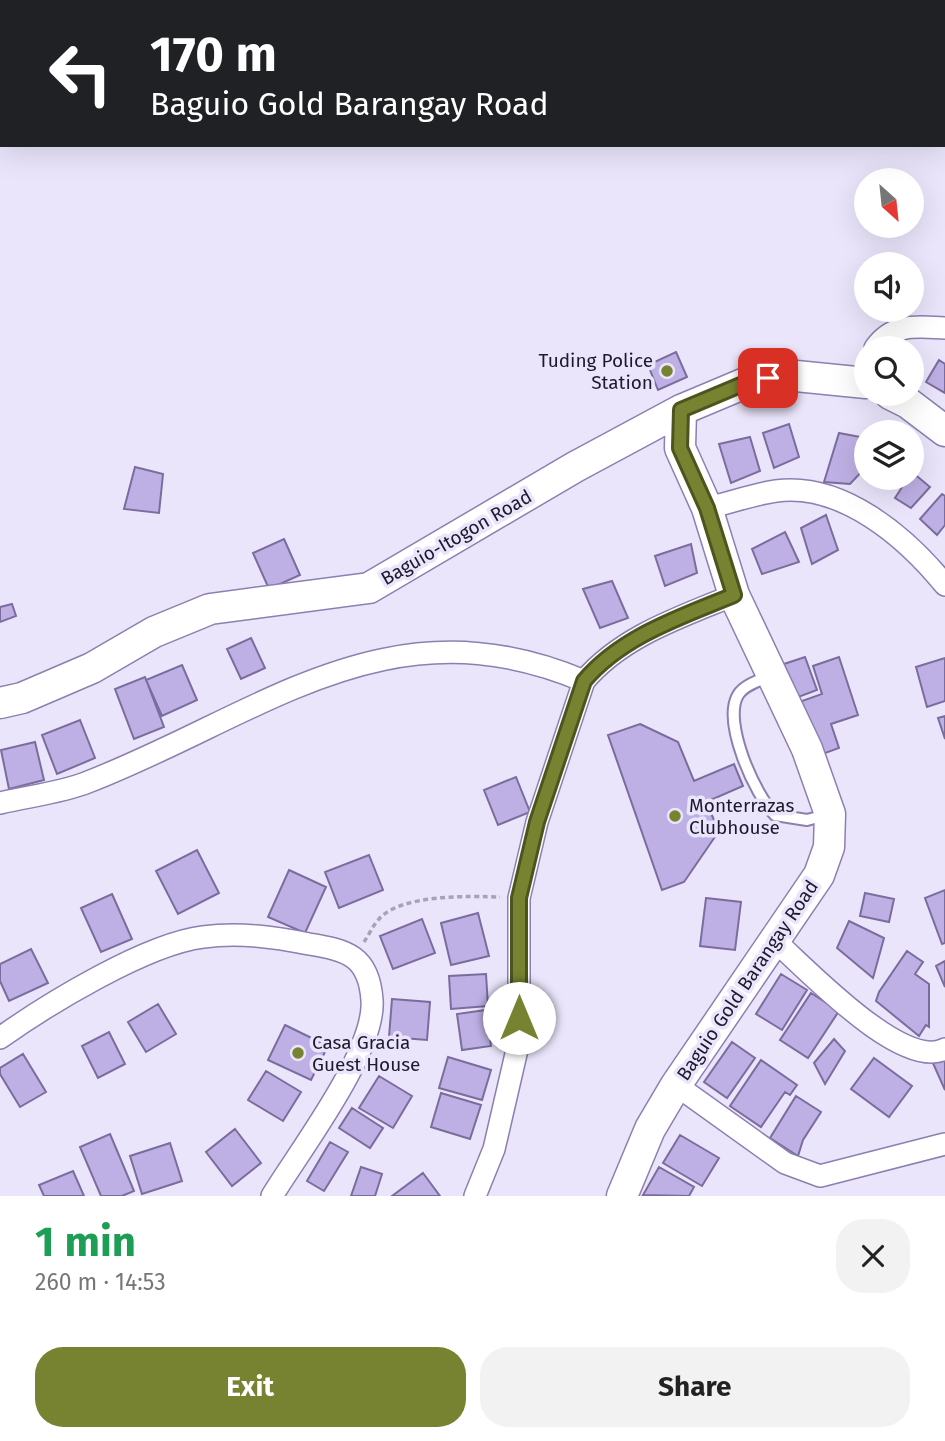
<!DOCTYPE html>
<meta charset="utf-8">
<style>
:root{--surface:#fff;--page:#f2f2f2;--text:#222;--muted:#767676;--accent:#778330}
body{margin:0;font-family:"Fira Sans",sans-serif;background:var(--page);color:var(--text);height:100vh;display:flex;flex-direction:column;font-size:26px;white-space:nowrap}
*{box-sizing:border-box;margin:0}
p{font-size:23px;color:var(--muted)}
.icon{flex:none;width:38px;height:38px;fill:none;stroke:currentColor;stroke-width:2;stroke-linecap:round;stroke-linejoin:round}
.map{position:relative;height:1196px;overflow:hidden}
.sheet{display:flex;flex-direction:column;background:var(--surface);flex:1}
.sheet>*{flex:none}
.top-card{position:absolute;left:0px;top:0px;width:945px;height:147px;box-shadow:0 7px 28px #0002;background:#202124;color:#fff;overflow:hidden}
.needle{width:46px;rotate:153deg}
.tools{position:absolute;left:854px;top:168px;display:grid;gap:14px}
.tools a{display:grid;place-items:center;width:70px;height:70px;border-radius:50%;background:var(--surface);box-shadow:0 7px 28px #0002;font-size:35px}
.pin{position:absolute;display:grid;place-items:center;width:60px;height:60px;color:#fff;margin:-30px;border-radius:14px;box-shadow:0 4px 10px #0006}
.me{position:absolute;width:77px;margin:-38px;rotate:0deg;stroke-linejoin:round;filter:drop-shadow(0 0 5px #0008)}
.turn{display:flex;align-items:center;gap:24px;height:147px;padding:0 35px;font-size:32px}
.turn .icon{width:91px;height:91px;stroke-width:2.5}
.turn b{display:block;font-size:49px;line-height:60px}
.round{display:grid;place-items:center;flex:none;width:74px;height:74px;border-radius:28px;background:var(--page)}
.headline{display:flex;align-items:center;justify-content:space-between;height:119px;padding:0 35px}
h1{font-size:42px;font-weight:700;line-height:52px;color:#1e9e55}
.button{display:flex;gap:14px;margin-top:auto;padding:14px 35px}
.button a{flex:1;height:80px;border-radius:28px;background:var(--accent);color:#fff;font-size:28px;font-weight:700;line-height:80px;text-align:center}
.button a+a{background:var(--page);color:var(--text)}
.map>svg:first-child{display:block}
.building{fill:#beb0e4;stroke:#7a6d9d;stroke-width:2}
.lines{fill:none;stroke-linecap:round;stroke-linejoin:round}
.lane-casing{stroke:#8d7fb0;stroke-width:14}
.street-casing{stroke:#8d7fb0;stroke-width:24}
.secondary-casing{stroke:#8d7fb0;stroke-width:33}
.path{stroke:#a7a2b7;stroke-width:3.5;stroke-dasharray:5 3.5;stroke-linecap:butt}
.lane{stroke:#fff;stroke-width:10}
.street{stroke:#fff;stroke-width:21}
.secondary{stroke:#fff;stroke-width:30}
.route-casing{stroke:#4d551f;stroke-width:18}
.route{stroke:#778330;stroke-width:12}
.poi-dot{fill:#778330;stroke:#eae5fb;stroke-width:2.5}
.labels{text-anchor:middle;stroke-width:7;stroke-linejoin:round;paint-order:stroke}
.poi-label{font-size:19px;fill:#1e192c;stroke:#eae5fb;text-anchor:start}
.street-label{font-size:19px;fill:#1e192c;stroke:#eae5fb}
</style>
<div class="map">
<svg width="945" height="1196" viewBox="0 0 945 1196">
<rect width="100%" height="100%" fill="#eae5fb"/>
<path class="building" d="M676,352l11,25 -29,13 -10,-25z
M939,360l6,4v29l-19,-11z
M789,424l10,33 -25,11 -11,-35z
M839,433l27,5v29l-16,17 -26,-2z
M750,437l10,34 -29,12 -12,-39z
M135,467l28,7 -4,39 -35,-4z
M912,472l18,15 -19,21 -16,-10 13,-20h4z
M876,478h17l-5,6z
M942,494l3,2v29l-8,10 -17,-16z
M826,515l12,35 -26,14 -11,-36z
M785,532l14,30 -37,12 -10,-25z
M284,539l16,36 -31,14 -16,-36z
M691,544l6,29 -32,13 -10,-30z
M612,581l16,37 -28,10 -17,-39z
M12,604l4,12 -16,6v-15z
M251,638l14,30 -24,11 -14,-30z
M805,657l12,33 -24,9 -12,-34z
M839,657l19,58 -27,9 8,24 -22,8 -18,-54 23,-8 -9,-28z
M945,658v43l-18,6 -11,-40z
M182,665l15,35 -35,16 -16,-36z
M145,677l19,50 -30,12 -19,-50z
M945,716v23l-7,-21z
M80,720l15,38 -38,16 -15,-39z
M640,724l38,18 16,39 40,-17 9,22 -37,16 13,29 -35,51 -22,8 -54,-155z
M35,742l9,38 -35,9 -8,-39z
M516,777l14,35 -32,13 -14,-35z
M197,850l22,43 -41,21 -22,-43z
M369,855l14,35 -44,18 -14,-36z
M289,870l37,17 -21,46 -37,-16z
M945,890v53l-3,1 -17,-46z
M865,893l29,6 -5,23 -29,-6z
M112,894l20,45 -31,13 -20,-44z
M706,898l35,4 -6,48 -35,-4z
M478,913l11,43 -38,9 -10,-42z
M422,919l13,34 -42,16 -13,-33z
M849,921l35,17 -11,40 -36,-30z
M31,949l17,34 -39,18 -9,-20v-17z
M907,951l16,11 -8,12 14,10v43l-3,-2 -7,11 -43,-35 3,-9z
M945,961v26l-9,-21z
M486,974l2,32 -37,3 -2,-33z
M781,974l26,16 -25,40 -26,-16z
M811,993l28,18 -31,47 -28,-18z
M392,999l38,3 -3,38 -38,-3z
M158,1004l18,30 -30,18 -18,-30z
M486,1010l5,36 -29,4 -5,-36z
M285,1025l43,21 -17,34 -43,-20z
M109,1032l16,32 -27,14 -16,-32z
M834,1039l11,12 -20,33 -11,-21z
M732,1042l23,16 -28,40 -23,-16z
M23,1054l23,38 -26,15 -20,-33v-6z
M945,1055v35l-13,-29z
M448,1057l43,13 -9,30 -43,-12z
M874,1058l38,28 -23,31 -38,-28z
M761,1060l36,25 -7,10 -5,-3 -24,35 -31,-21z
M266,1071l35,21 -18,29 -35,-21z
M379,1076l33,20 -19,32 -34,-20z
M441,1093l40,12 -11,34 -39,-12z
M796,1096l25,16 -18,28 -5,16 -28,-18z
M352,1108l31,20 -13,20 -31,-20z
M235,1129l26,34 -29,23 -26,-34z
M110,1134l24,57 -12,5h-21l-21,-49z
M680,1135l39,23 -17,28 -39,-23z
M330,1142l18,10 -24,39 -17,-10z
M170,1143l12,38 -40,13 -12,-38z
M361,1167l21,7 -7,22h-24z
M659,1167l35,20 -5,9 -46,-1z
M73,1171l11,25h-40l-5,-11z
M423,1173l17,23h-48z"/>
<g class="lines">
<defs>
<path id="lane" d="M770,676c-10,4 -26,9 -32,19 -16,27 17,100 37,120l32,5 19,-5"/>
<path id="street" d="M875,348c19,-26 42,-21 70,-20
M707,508c23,-5 46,-14 69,-17 66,-9 130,46 169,94
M0,803c29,-7 61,-10 88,-21 173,-67 300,-184 496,-101
M775,941c31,27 127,130 170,108
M0,1038c48,-34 146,-94 203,-101 36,-5 71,0 106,7 38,6 60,12 63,56 4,51 -72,150 -100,196
M676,1085l109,78 35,13 125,-32
M475,1196l19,-47 25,-108v-143l18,-76 47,-141c38,-45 97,-64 150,-86"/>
<path id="secondary" d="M890,394l18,9 37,28
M0,703l22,-5 70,-30 62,-36 56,-23 159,-21 206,-121 106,-57 69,-29 36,-6 80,8
M622,1196l28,-67 26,-44 143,-210 10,-28 1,-33 -23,-65 -73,-154 -27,-87 -27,-60 1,-38"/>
</defs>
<use href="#lane" class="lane-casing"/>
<use href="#street" class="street-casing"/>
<use href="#secondary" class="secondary-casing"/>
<path class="path" d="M364,942c5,-7 9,-17 15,-23 22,-25 90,-23 121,-22"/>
<use href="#lane" class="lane"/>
<use href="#street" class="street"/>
<use href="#secondary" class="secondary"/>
</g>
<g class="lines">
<defs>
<path id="route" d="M519,1018v-120l18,-76 47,-141c38,-45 97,-64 150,-86l-27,-87 -27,-60 1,-38 69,-29 18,-3"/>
</defs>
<use href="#route" class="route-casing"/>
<use href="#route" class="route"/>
</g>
<g class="poi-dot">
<circle cx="667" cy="371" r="7"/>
<circle cx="675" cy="816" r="7"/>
<circle cx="298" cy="1053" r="7"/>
</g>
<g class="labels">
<g class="poi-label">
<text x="653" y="367" text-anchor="end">Tuding Police<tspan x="653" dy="22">Station</tspan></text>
<text x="689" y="812">Monterrazas<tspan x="689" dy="22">Clubhouse</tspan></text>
<text x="312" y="1049">Casa Gracia<tspan x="312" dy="22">Guest House</tspan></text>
</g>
<g class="street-label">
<text transform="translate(456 537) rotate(-30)" y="7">Baguio-Itogon Road</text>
<text transform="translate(747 980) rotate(-56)" y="7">Baguio Gold Barangay Road</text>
</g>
</g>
</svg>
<div class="tools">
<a><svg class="needle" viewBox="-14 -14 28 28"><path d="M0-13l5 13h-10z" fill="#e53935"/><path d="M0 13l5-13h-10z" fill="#767676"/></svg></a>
<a><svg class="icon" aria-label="sound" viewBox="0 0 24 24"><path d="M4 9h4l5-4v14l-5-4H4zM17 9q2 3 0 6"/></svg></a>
<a><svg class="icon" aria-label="search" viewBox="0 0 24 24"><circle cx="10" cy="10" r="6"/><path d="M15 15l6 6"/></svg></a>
<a><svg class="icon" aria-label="layers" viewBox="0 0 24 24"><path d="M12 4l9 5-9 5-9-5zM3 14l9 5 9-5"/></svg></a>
</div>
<div class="pin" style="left:768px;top:378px;background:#d93025"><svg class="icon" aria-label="arrive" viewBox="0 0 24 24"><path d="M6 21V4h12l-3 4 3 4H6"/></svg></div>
<svg class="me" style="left:519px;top:1018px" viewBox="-20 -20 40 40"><circle r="19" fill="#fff"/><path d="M0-13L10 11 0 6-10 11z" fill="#778330"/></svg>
<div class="top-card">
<div class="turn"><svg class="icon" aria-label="left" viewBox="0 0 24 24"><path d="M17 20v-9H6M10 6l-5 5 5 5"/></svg><div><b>170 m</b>Baguio Gold Barangay Road</div></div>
</div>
</div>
<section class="sheet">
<div class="headline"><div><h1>1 min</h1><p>260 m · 14:53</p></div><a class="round"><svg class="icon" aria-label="close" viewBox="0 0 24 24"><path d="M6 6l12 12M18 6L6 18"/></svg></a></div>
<div class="button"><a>Exit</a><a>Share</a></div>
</section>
